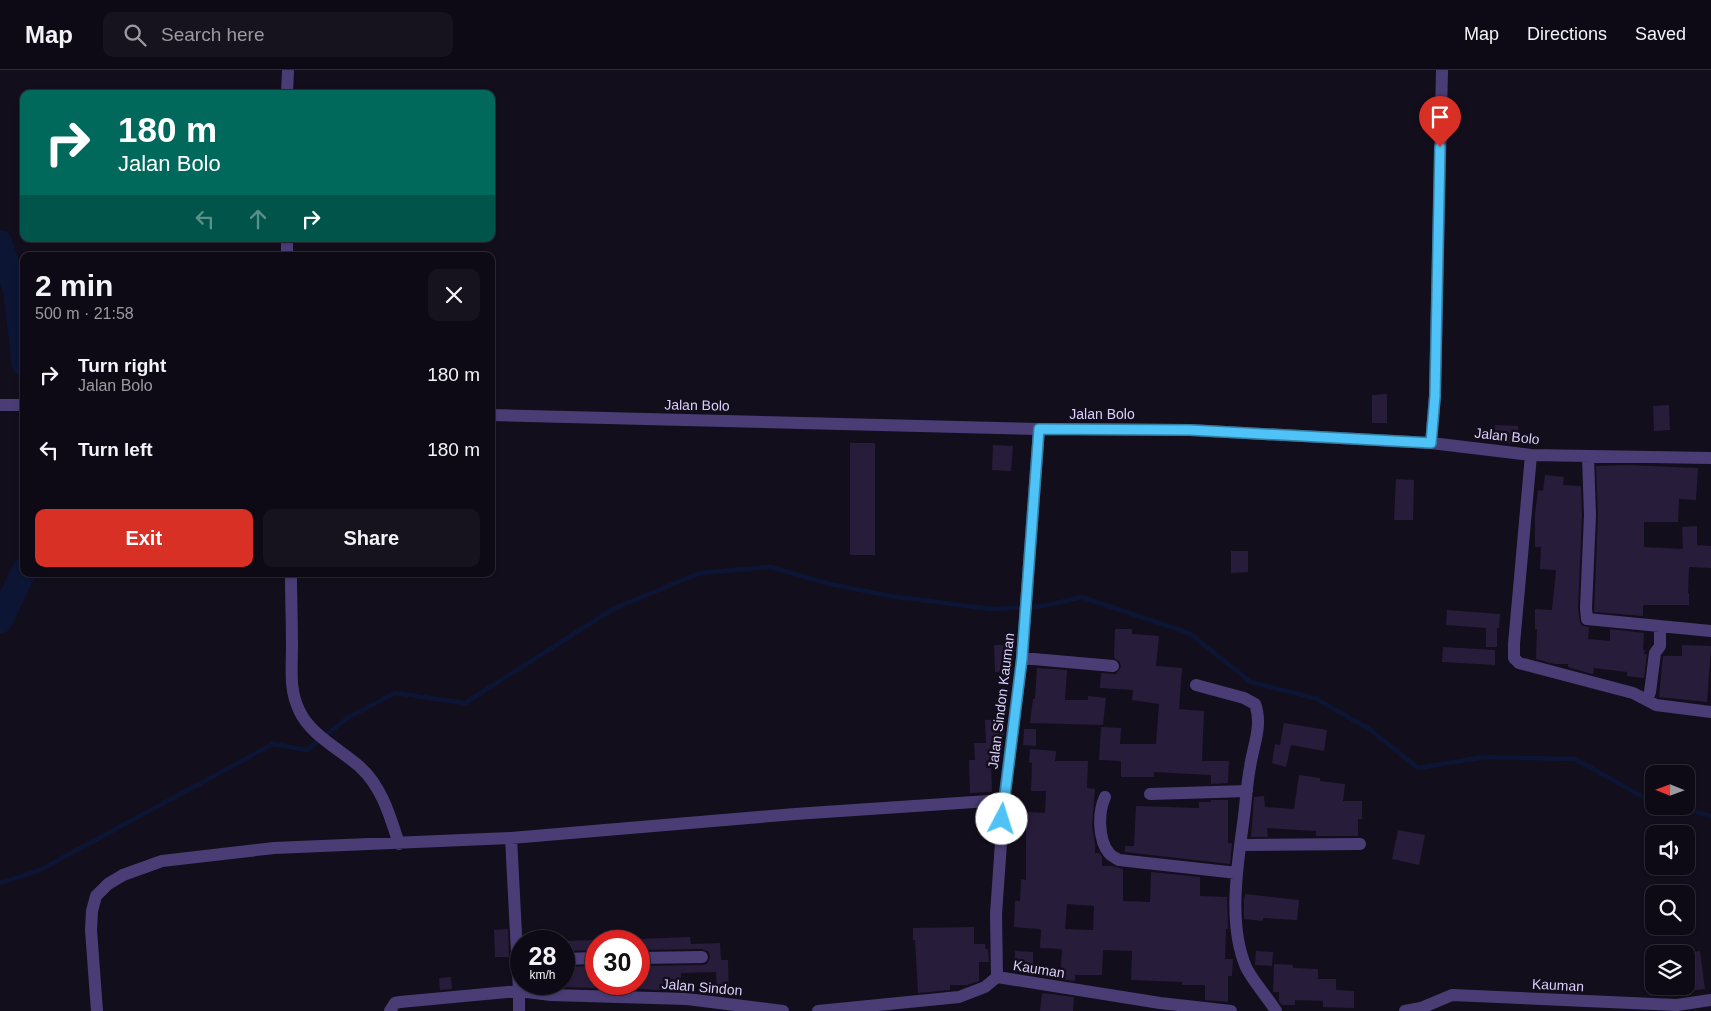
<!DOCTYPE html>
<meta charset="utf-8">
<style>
:root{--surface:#0e0a15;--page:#17131e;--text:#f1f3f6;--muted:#9b9aa0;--line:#2e2b34;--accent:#d93025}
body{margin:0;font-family:Helvetica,sans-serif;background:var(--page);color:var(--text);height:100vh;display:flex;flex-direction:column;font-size:19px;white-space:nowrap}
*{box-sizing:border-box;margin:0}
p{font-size:16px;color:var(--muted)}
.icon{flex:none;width:28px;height:28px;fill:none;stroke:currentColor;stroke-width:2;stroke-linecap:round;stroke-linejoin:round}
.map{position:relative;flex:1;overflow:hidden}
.panel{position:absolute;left:20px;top:182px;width:475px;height:325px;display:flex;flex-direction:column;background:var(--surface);border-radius:10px;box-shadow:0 1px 4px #0004,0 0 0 1px var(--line)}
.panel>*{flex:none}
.hud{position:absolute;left:20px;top:20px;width:475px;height:152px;border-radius:10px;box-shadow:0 1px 4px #0004,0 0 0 1px var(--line);background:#00695c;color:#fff;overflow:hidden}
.needle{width:32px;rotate:271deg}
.controls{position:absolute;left:1645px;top:695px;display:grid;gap:10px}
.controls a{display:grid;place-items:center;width:50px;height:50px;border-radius:10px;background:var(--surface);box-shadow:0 1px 4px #0004,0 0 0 1px var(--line);font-size:25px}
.speed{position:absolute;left:510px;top:860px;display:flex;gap:10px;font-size:25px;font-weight:700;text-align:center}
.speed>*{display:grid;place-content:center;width:65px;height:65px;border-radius:50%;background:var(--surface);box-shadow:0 1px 4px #0004,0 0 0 1px var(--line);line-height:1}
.speed small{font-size:12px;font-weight:400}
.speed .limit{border:8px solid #d22;background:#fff;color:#111}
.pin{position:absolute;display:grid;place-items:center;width:42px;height:42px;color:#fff;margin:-51px -21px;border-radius:50% 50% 50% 0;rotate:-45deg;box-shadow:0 0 5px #0007}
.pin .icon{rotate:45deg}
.me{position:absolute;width:55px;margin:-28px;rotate:5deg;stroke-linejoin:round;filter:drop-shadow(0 0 4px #0008)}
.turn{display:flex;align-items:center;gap:18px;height:105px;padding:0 15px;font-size:22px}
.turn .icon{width:65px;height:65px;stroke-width:2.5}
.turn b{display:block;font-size:35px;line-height:42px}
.lanes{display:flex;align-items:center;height:48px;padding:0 15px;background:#0003;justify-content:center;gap:25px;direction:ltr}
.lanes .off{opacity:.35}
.round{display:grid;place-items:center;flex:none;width:52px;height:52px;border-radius:10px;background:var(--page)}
.overview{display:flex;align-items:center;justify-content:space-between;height:85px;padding:0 15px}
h1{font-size:30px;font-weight:600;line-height:38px}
.primary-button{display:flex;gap:10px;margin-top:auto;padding:10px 15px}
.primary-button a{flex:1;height:58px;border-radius:10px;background:var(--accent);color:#fff;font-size:20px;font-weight:600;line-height:58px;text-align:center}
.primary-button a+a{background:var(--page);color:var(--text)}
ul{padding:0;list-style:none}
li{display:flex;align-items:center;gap:15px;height:75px;padding:0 15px}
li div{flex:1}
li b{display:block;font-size:19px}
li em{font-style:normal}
header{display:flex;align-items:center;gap:30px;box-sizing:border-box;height:70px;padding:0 25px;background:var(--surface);border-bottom:1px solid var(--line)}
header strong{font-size:24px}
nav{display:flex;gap:28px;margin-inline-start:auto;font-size:18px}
.search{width:350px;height:45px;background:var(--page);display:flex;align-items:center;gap:12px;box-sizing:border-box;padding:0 18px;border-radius:10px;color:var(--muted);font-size:19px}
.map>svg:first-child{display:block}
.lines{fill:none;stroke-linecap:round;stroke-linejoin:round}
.stream{stroke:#0d1535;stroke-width:4.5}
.river{stroke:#0d1535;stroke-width:25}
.building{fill:#281c3b;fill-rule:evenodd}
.street{stroke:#4a3d76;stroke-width:12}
.route-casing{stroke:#337fa1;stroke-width:12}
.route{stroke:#4fc3f7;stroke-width:9}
.labels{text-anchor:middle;stroke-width:5;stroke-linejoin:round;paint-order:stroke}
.street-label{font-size:14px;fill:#dbcefa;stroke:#130e1c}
</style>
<header>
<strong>Map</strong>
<div class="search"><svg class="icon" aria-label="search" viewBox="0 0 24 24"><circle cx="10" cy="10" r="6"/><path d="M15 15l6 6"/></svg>Search here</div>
<nav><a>Map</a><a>Directions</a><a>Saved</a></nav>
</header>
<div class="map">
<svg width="1711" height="941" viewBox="0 0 1711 941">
<rect width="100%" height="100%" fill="#130e1c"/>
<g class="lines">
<path class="stream" d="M1675,736l36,10
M0,813l40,-13 233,-126 34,6 42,-33 46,-24 70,10 148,-94 87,-36 70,-6 60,17 60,12 102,13 51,-3 39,-9 107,36 62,49 64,16 54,31 49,39 66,-11 91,2 70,39 9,3"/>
<path class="river" d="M0,173l16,49 8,72
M0,551l24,-50"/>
</g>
<path class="building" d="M1387,324v29h-15v-28z
M1669,335l1,25 -16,1 -1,-25z
M1495,355l23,1v18l-23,-2z
M850,373h25v112h-25z
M993,375l20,1 -2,25 -19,-1z
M1627,395l71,3 -2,32 -17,-1 -1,23h-34v25l39,2 -1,-22 15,-1v19l14,1v22l-22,-1 -1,26h1v12h-46v11l-49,-4 4,-97 -2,-49z
M1545,405l19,2 -1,8 18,1 1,29 -4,94 2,14 3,3 6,1 -1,12 22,2v-12l34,4 -1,17h2l-1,4h3l-3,24 -17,-2v-4l-33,-4 -1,6h-1l-24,-7v-3h-14l-18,-5 1,-30h-2v-20l17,1 4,-40 -16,-1 1,-22h-6v-33l3,-24 5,1z
M1396,409l18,1 -1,40h-19z
M1231,481h17v21l-17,1z
M1447,540l53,4 -1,14h-2v19h-11v-19l-40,-3z
M1115,559h17v5l27,2 -3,30 26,2 -3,41 25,2 -2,50h27l-1,22 -17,1v-9l-57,-3v5h-33v-16l-22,-1 2,-33 20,1 -1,16h36l3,-40 -27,-4 1,-10 -33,-2 1,-15 15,1 5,-7 -1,-5 -6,-4z
M994,575h15l1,26 -15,1z
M1682,575l29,1 -4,56 -48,-5 4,-41h19z
M1443,577l52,3v15l-53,-3z
M1037,598l30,2 -2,30h23v-4l18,2 -3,27 -73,-2 3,-24h2z
M1003,649l1,16h-5l1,27h-9l1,30 -22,1 -1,-33h6l-1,-17h12l-1,-23z
M1284,653l43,7 -3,21 -33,-6 -5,22 -14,-4 3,-19 5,1z
M1024,659h12v17l-13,-1z
M1030,679l26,2 -1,10h33l-1,27 8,1 -3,37 3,18v9h4l3,4v9h11l10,3v32l27,1 1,-30 49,5v19l27,1 1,32h-2l-1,30h8l-1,17h-4v26l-23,-2v-15h-23v-3l-51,-2 1,-29 -29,-1 -1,25h-27v6l-15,-2 2,-30 -22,-1 1,-18 -1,-1 -26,-2 1,-26h5l1,-22 5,1v-68l19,1 1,-22h-15l1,-28 -3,-1zM1067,834l27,2 -1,24 -28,-1z
M1299,705l21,3v3l25,3 -2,17h19v18h-4v17h-42v-5l-49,-3 1,9h-17l3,-40 10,-1 1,11 29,2z
M1211,730h17v43h4l-2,21 -105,-12v-6h9l2,-40 63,2v-6h12z
M1398,760l27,5 -6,30 -27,-6z
M1245,824l54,6 -2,20 -34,-2v3l-19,-2v-21h1z
M974,857v17h11v5h3l1,13h-10v19l-12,4h-17v5l-32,3 -3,-53h-2v-12z
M508,859l1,28h-14l-1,-27z
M690,867l1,7 29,-1 1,17h7l1,34h-12l-1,-22 -35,1v18l-42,-2v-23l63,-1 5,-1 3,-7 -1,-5 -7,-3 -63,1v-11z
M596,870v10l-32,1v-10z
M1015,881l18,1v20l-18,-1z
M1256,881l17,1 -1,14 -17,-1z
M1700,881l5,38 -19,2v-38z
M1274,894l19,1v3l25,1v10h18v11l18,1v17l-31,-1v-6l-28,-1v5h-13l-3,-4v-9h-6z
M594,896l1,22 -31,-1v-20z
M451,907l1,12 -12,1 -1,-12z
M1042,923l32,4 -1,14h-33z"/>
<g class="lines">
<path class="street" d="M287,24l1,-24
M287,169v17
M0,335h24
M491,345l548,14 151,1 241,13 100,12 180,3
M1431,373l4,-48 7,-325
M1531,385l-17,189v14l5,5 114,30 23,12 55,7
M1588,386l2,59 -4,93 1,11 124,12
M291,504c0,24 1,48 1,72 0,23 -3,43 7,64 11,25 41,39 61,57 22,20 30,49 39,77
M1022,588l91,8
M1196,615l48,13 11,6c8,21 -2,42 -5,63 -3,16 -4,33 -6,49 -6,46 -17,107 2,151 6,13 22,31 30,44
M1647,630l3,-8 5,-39 5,-7v-19
M1150,724l97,-3
M1105,727c-7,15 -7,43 4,56 2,3 7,5 10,7l118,13
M1240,775l120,-1
M639,888l63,-1
M564,889l32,-1
M997,907l-1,-63 8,-114 18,-142 17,-229
M97,941l-6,-81 1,-19 4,-15 12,-12 15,-9 39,-14 112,-13 237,-10 284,-24 209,-14
M390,941l5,-8 5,-1 119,-11 -8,-153
M519,941v-20l32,4 136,4 96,12
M818,941l141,-14 26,-10 12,-10 163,26 71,8
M1405,941l16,-3 31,-13 225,10 34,-5"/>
</g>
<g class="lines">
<defs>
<path id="route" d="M1002,749l20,-161 17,-229 151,1 241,13 4,-47 5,-249"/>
</defs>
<use href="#route" class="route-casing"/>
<use href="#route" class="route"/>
</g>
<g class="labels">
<g class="street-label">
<text transform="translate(697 335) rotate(1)" y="5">Jalan Bolo</text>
<text x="1102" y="349">Jalan Bolo</text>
<text transform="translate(1507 366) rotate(6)" y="5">Jalan Bolo</text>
<text transform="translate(1001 631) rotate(-83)" y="5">Jalan Sindon Kauman</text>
<text transform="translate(1039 899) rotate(9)" y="5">Kauman</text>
<text transform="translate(1558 915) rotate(3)" y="5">Kauman</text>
<text transform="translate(702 917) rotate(5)" y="5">Jalan Sindon</text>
</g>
</g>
</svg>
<div class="controls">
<a><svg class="needle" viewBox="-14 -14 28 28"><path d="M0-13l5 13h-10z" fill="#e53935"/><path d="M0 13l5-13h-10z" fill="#9b9aa0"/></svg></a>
<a><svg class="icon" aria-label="sound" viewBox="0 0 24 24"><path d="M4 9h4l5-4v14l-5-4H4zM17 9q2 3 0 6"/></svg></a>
<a><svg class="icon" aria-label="search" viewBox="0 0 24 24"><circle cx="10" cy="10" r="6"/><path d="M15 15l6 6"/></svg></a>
<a><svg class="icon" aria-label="layers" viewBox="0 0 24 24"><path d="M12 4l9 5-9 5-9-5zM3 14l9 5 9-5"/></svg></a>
</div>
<div class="speed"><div>28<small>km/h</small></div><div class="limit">30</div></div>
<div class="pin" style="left:1440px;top:77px;background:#d93025"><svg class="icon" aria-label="arrive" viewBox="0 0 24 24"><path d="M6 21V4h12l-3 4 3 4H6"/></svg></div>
<svg class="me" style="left:1002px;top:749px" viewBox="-20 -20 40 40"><circle r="19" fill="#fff"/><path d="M0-13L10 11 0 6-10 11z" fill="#4fc3f7"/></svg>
<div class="hud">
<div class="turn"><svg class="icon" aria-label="right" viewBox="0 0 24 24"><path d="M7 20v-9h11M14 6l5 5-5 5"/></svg><div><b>180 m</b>Jalan Bolo</div></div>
<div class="lanes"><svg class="icon off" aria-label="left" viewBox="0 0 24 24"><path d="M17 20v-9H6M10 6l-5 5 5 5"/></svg><svg class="icon off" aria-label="ahead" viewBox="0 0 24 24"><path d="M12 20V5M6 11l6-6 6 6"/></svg><svg class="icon" aria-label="right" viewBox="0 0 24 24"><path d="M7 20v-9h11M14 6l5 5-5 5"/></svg></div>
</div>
<section class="panel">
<div class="overview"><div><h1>2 min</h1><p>500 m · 21:58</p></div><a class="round"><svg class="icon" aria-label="close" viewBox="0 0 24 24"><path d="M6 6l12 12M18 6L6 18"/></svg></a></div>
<ul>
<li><svg class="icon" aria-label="right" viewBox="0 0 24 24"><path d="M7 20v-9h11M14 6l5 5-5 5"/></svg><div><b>Turn right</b><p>Jalan Bolo</p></div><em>180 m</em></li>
<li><svg class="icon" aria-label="left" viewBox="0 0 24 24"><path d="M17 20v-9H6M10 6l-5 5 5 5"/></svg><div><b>Turn left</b></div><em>180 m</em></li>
</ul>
<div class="primary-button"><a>Exit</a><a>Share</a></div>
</section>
</div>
